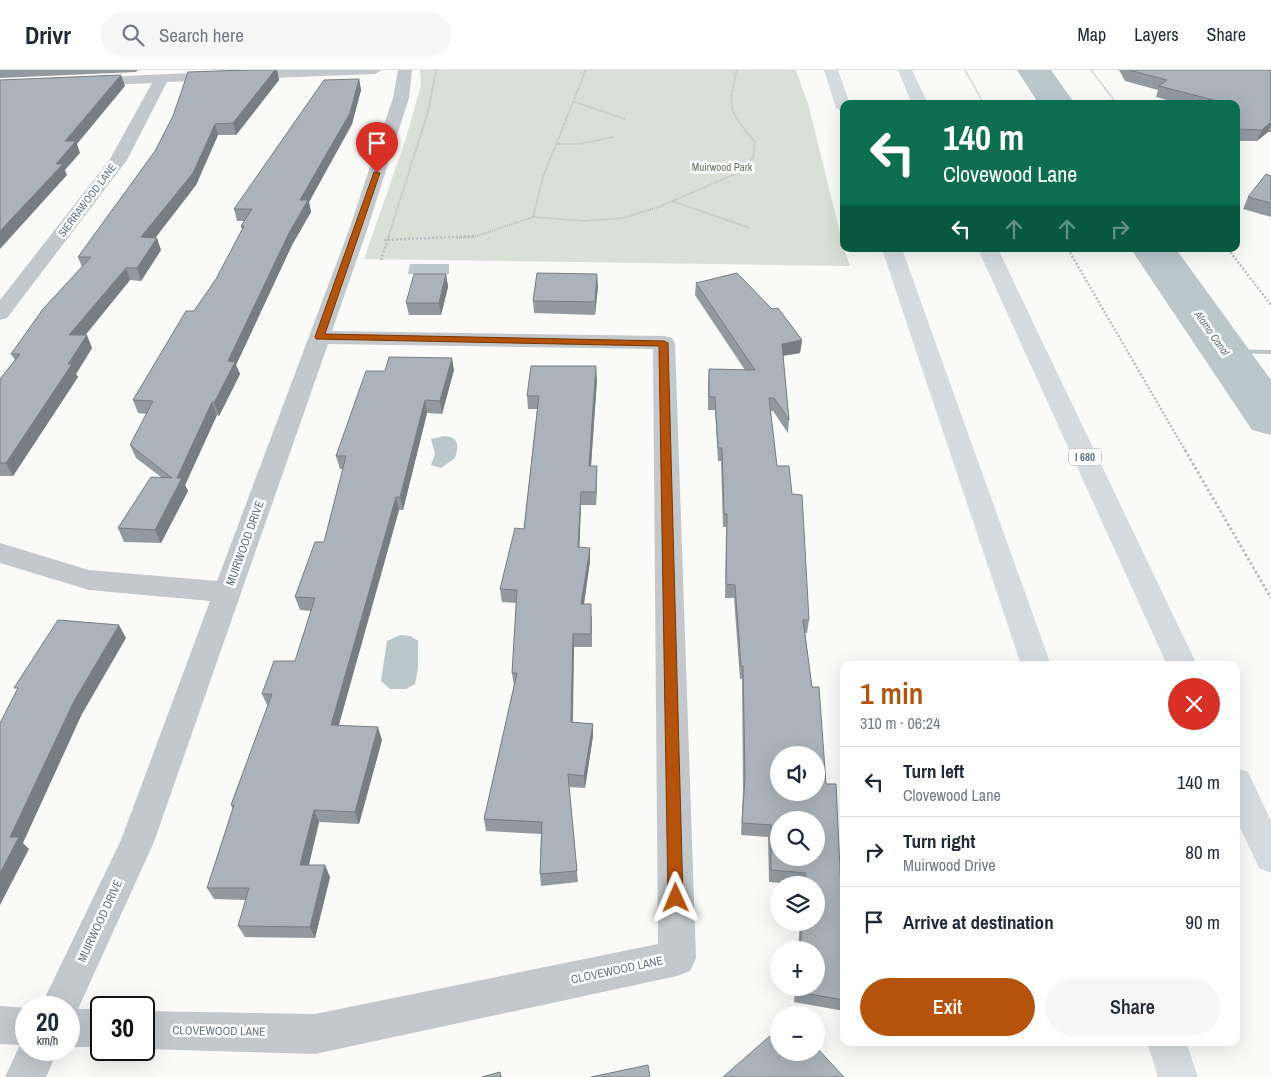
<!DOCTYPE html>
<meta charset="utf-8">
<style>
:root{--surface:#fff;--page:#f6f6f7;--text:#1f2937;--muted:#747a83;--line:#e0e1e3;--accent:#b45309}
body{margin:0;font-family:"Archivo Narrow",sans-serif;background:var(--page);color:var(--text);height:100vh;display:flex;flex-direction:column;font-size:19px;white-space:nowrap}
*{box-sizing:border-box;margin:0}
p{font-size:16px;color:var(--muted)}
.icon{flex:none;width:28px;height:28px;fill:none;stroke:currentColor;stroke-width:2;stroke-linecap:round;stroke-linejoin:round}
.map{position:relative;flex:1;overflow:hidden}
.sheet{position:absolute;left:840px;top:591px;width:400px;height:385px;display:flex;flex-direction:column;background:var(--surface);border-radius:10px;box-shadow:0 5px 20px #0002}
.sheet>*{flex:none}
.guide{position:absolute;left:840px;top:30px;width:400px;height:152px;border-radius:10px;box-shadow:0 5px 20px #0002;background:#0b6e4f;color:#fff;overflow:hidden}
.fabs{position:absolute;left:770px;top:676px;display:grid;gap:10px}
.fabs a{display:grid;place-items:center;width:55px;height:55px;border-radius:50%;background:var(--surface);box-shadow:0 5px 20px #0002;font-size:25px}
.speed{position:absolute;left:15px;top:926px;display:flex;gap:10px;font-size:25px;font-weight:700;text-align:center}
.speed>*{display:grid;place-content:center;width:65px;height:65px;border-radius:50%;background:var(--surface);box-shadow:0 5px 20px #0002;line-height:1}
.speed small{font-size:12px;font-weight:400}
.speed .limit{border:2px solid #111;border-radius:8px;background:#fff;color:#111}
.pin{position:absolute;display:grid;place-items:center;width:42px;height:42px;color:#fff;margin:-51px -21px;border-radius:50% 50% 50% 0;rotate:-45deg;box-shadow:0 0 5px #0007}
.pin .icon{rotate:45deg}
.me{position:absolute;width:55px;margin:-28px;rotate:359deg;stroke-linejoin:round;filter:drop-shadow(0 0 4px #0008)}
.turn{display:flex;align-items:center;gap:18px;height:105px;padding:0 20px;font-size:22px}
.turn .icon{width:65px;height:65px;stroke-width:2.5}
.turn b{display:block;font-size:35px;line-height:42px}
.lanes{display:flex;align-items:center;height:48px;padding:0 20px;background:#0003;justify-content:center;gap:25px;direction:ltr}
.lanes .off{opacity:.35}
.round{display:grid;place-items:center;flex:none;width:52px;height:52px;border-radius:26px;background:var(--page)}
.overview{display:flex;align-items:center;justify-content:space-between;height:85px;padding:0 20px}
h1{font-size:30px;font-weight:600;line-height:38px;color:var(--accent)}
.cta{display:flex;gap:10px;margin-top:auto;padding:10px 20px}
.cta a{flex:1;height:58px;border-radius:30px;background:var(--accent);color:#fff;font-size:20px;font-weight:600;line-height:58px;text-align:center}
.cta a+a{background:var(--page);color:var(--text)}
ul{padding:0;list-style:none}
li{display:flex;align-items:center;gap:15px;height:70px;padding:0 20px;border-top:1px solid var(--line)}
li div{flex:1}
li b{display:block;font-size:19px}
li em{font-style:normal}
header{display:flex;align-items:center;gap:30px;box-sizing:border-box;height:70px;padding:0 25px;background:var(--surface);border-bottom:1px solid var(--line)}
header strong{font-size:24px}
nav{display:flex;gap:28px;margin-inline-start:auto;font-size:18px}
.search{width:350px;height:45px;background:var(--page);display:flex;align-items:center;gap:12px;box-sizing:border-box;padding:0 18px;border-radius:28px;color:var(--muted);font-size:19px}
.map>svg:first-child{display:block}
.green{fill:#dadfd7}
.water{fill:#bbc7cb}
.lines{fill:none;stroke-linecap:round;stroke-linejoin:round}
.stream{fill:#bbc7cb;fill-rule:evenodd}
.river{fill:#bbc7cb;fill-rule:evenodd}
.path-far2{stroke:#bbbfc2;stroke-width:2;stroke-dasharray:1 1;stroke-linecap:butt}
.path-far1{stroke:#bbbfc2;stroke-width:2.5;stroke-dasharray:2 2;stroke-linecap:butt}
.path{stroke:#bbbfc2;stroke-width:3;stroke-dasharray:2.5 2.5;stroke-linecap:butt}
.minor{fill:#c3c8cc;fill-rule:evenodd}
.motorway{fill:#d6dbdf;fill-rule:evenodd}
.wall{fill:#929a9f}
.shaded-wall{fill:#777d82}
.building{fill:#aab3b9;stroke:#777d82;fill-rule:evenodd}
.route{fill:#b45309;stroke:#753606}
.labels{text-anchor:middle;stroke-width:5;stroke-linejoin:round;paint-order:stroke}
.far-park-label{font-size:11px;fill:#687a64;stroke:#fff}
.far-street-label{font-size:11px;fill:#657683;stroke:#fff}
.far-water-label{font-size:11px;font-style:italic;fill:#60757c;stroke:#fff}
.shield{fill:#fff;stroke:#939fa8;stroke-width:1}
.shield-label{font-size:11px;font-weight:bold;fill:#657683}
.street-label{font-size:12px;fill:#657683;stroke:#fff}
</style>
<header>
<strong>Drivr</strong>
<div class="search"><svg class="icon" aria-label="search" viewBox="0 0 24 24"><circle cx="10" cy="10" r="6"/><path d="M15 15l6 6"/></svg>Search here</div>
<nav><a>Map</a><a>Layers</a><a>Share</a></nav>
</header>
<div class="map">
<svg width="1271" height="1007" viewBox="0 0 1271 1007">
<rect width="100%" height="100%" fill="#fafaf8"/>
<path class="green" d="M420,0h376l13,37 35,142 6,17 -486,-7 41,-118 16,-55z"/>
<path class="water" d="M410,194h39v10h-41z
M444,366c15,1 15,9 11,22l-14,10 -10,-3 4,-11 -4,-15z
M400,565l10,1 8,5v27l-3,16 -9,5h-16l-9,-8 6,-40z"/>
<g class="lines">
<path class="stream" d="M1222,279l49,1v4l-46,-1h-3z"/>
<path class="river" d="M1017,0h34l24,34h-36z
M1131,179h45l95,131v55l-19,-5z"/>
<path class="path-far2" d="M965,0l19,34
M1091,0l26,34
M575,32l50,17
M557,74h22l34,-7
M672,131l78,27
M533,147l10,-40 43,-107
M388,168l40,-126 8,-42
M457,168l17,-1 59,-20 52,4 38,-3 36,-11 78,-34 16,-15 2,-16c-26,-32 -28,-31 -18,-72"/>
<path class="path-far1" d="M384,170l92,-4
M1068,179l118,203
M1228,179l43,56
M381,190l8,-24"/>
<path class="path" d="M1185,380l86,148"/>
<path class="minor" d="M257,0h125l-7,4 -208,8 -40,78 -120,158 -7,2v-20l110,-141 42,-76 -65,3 -8,-5 3,-3z
M398,0h14l-3,28 -42,132 -35,101 332,5 8,2 3,5 21,615 -6,13 -13,5 -362,78 -171,-5v-38l171,3 343,-70 -5,-595 -325,-5 -174,498 -76,167h23v38h-32v-39h-29l81,-168 89,-239 -121,-11 -89,-27v-20l89,27 128,11 132,-351 44,-132z
M0,936l28,2h-2v42h32l-12,27h-41l15,-32 -20,-1z"/>
<path class="motorway" d="M824,0h14l12,34h-6v9l-8,-5z
M898,0h14l16,34h-16z
M882,179h20l149,416h-30z
M978,179h20l199,416h-30z
M1236,698l12,4 23,49v52l-12,-5 -23,-49z
M1147,972h39l12,35h-40z"/>
</g>
<path class="wall" d="M0,0h138l-2,2 -136,6z
M247,0h30l2,10 -43,55h-18l-22,50 -41,53 6,12 -20,31 -11,-1 -45,55 7,13 -16,26 2,3 -65,99h-13v-97l15,-19 -4,-6 71,-87 -4,-10z
M1119,0h152v62h-3l-11,9h-21v-37h-54l-26,-7 2,-7 -33,-9z
M359,9l2,11 -9,34 -43,78 2,10 -19,33 -56,120 4,9 -21,42 -2,-1 -32,70 3,6 -27,52 -37,-1 -6,-14 43,-51 -25,-19 -6,-13 17,-31 -9,-1 -5,-13 61,-89 22,-32 26,-49 -1,-4 3,-5h-7l-3,-12z
M1271,106v41l-28,-8 5,-12z
M446,204l2,13 -7,28h-32l-3,-12z
M696,213l106,57 -2,13 -17,3 6,64 -1,13 -15,-22h-3l7,55 15,28 17,126 -2,13h-2l7,54 29,203h3v121l-50,-9 1,-14h21v-38h-18l2,-28h16v-37h-13l-34,-3 -1,-45 -27,-2 2,-45 -1,-111h-2l-6,-81h-9l1,-71h-3l-2,-66h-3l-3,-51h-7v-28l1,-13 36,1 -50,-75z
M598,216l-3,29 -61,-2 -1,-12z
M454,300l-12,44 -15,-1 -24,97h-4l-60,215 43,15 -23,84 -40,-2 -10,43 21,12 -15,61 -70,-1 -7,-11 8,-26 -32,-1 -7,-11 26,-78 -2,-5 37,-98 -6,-13 33,-33 16,-50 -11,-1 -5,-13 29,-55 19,-73h-3l-4,-13 49,-85z
M597,309l-6,87 6,13 -1,26h-15l-2,42 11,14 -6,43 8,13v30h-18l-1,75 20,2v12l-8,52 -16,-1 9,95 -37,4 -1,-12 1,-40 -55,-3 -2,-12 30,-133 -2,-13 4,-70 -14,-1 -2,-13 24,-60 13,-120h-9l-1,-13z"/>
<path class="shaded-wall" d="M275,0h2l2,10 -43,55 -3,-12z
M121,5l4,11 -48,58 3,9 -15,17 2,5 -67,74v-18l56,-67 9,-23z
M359,9l2,11 -9,34 -43,78 2,10 -19,33 -56,120 4,9 -21,42 -5,-13 14,-42 72,-161z
M1271,52v3l-3,7 -11,9 5,-11z
M215,54l3,11 -22,50 -50,65 -5,-13z
M157,168l4,12 -20,31 -4,-13z
M126,198l4,12 -55,68 -6,-13z
M446,204l2,13 -7,28 -2,-12z
M597,204l1,12 -3,29v-13z
M87,265l5,13 -16,26 2,3 -65,99 -7,-13z
M802,270l-2,13 -19,3 1,-12z
M452,288l2,12 -12,44 -2,-13z
M596,296l1,13 -7,100 -1,-13z
M425,330l2,13 -24,97 -3,-13z
M212,332l5,13 -32,70 3,6 -27,52 -6,-13 22,-52z
M597,396v13l-1,26v-13z
M581,422v13l-2,56 -1,-14z
M396,427l3,13 -64,228 -4,-13z
M590,478v13l-8,56 -1,-13z
M119,555l7,13 -44,76 -59,129 6,6 -29,56v-32l10,-36 64,-136z
M573,564l1,13 -2,88 -1,-13z
M593,654v12l-8,52 -1,-12z
M378,657l4,13 -23,84 -4,-12z
M314,740l5,12 -13,54 -6,-11z
M325,795l5,12 -15,61 -5,-11z"/>
<path class="building" d="M247,0h28l-42,53 -18,1 -22,49 -52,64 16,1 -20,30h-11l-57,67h18l-19,29h4l-66,99h-6v-84l20,-25h-9l32,-45 48,-52h-13l77,-106 18,-35 15,-44z
M1129,0h142v52l-9,8 -26,-1v-25h-11v-1l-66,-17 8,-6z
M121,5l-56,66h11l-20,23h7l-63,67v-151z
M359,9l-9,34 -50,87h8l-19,33 -61,128 7,1 -21,41 -2,-1 -35,76h5l-27,52 -37,-2 33,-51 21,1 -42,-33 23,-44 -20,-1 53,-89h8l22,-32 28,-53h-3l11,-17h-18l90,-129z
M1266,104l5,2v27l-23,-6z
M537,203l60,1 -2,28 -62,-1z
M737,203l35,36 6,-1 24,32 -20,4 7,76 -15,-22h-5l8,68h12l3,28 10,1 7,125h-6l9,67h7l7,97h10l5,106h3v110l-47,-8v-4h19v-38h-16l2,-28h14v-37h-11l1,-12 -35,-3v-45l-29,-2 3,-46 -2,-111h-2l-6,-81 -9,-1 1,-70h-3l-2,-66h-4l-3,-51h-6v-28l46,1 -59,-87zM779,685h37v37h-37zM779,750h37v38h-37z
M414,204h32l-7,29h-33z
M389,287l63,1 -12,43 -15,-1 -25,97h-4l-65,228 47,2 -23,85 -41,-2 -14,55h25l-15,62 -72,-1 11,-38h-42l27,-83h-3l41,-111h-10l12,-33h21l20,-63 -20,-1 20,-55h9l22,-86h-10l30,-85h19z
M531,296h65l-7,100h8l-1,26h-15l-3,55 12,1 -9,56h10v30h-18l-2,88 22,2 -9,52 -16,-2 9,97 -37,3 2,-52 -58,-3 33,-146h-5l5,-83 -17,-1 15,-61 9,1 15,-133h-12z
M58,550l61,5 -45,76 -64,136h9l-19,36v-150l18,-35h-4z
M779,958v24h37v-5l28,30h-121z
M648,995l2,12h-59z
M500,1002l1,5h-19z"/>
<path class="route" d="M374,102l6,1 -55,161 339,7 4,2 15,555 -2,5 -5,2 -6,-2 -2,-5 -9,-552 -343,-7 -1,-2z"/>
<g class="labels">
<g class="far-park-label">
<text x="722" y="101">Muirwood Park</text>
</g>
<g class="far-street-label">
<text transform="translate(87 130) rotate(-53)" y="4">SIERRAWOOD LANE</text>
</g>
<g class="far-water-label">
<text transform="translate(1212 263) rotate(55)" y="4">Alamo Canal</text>
</g>
<rect class="shield" x="1069" y="378.5" width="32" height="17" rx="4"/>
<g class="shield-label">
<text x="1085" y="391">I 680</text>
</g>
<g class="street-label">
<text transform="translate(245 473) rotate(-70)" y="4">MUIRWOOD DRIVE</text>
<text transform="translate(100 851) rotate(-65)" y="4">MUIRWOOD DRIVE</text>
<text transform="translate(617 900) rotate(-12)" y="4">CLOVEWOOD LANE</text>
<text transform="translate(219 961) rotate(1)" y="4">CLOVEWOOD LANE</text>
</g>
</g>
</svg>
<div class="fabs">
<a><svg class="icon" aria-label="sound" viewBox="0 0 24 24"><path d="M4 9h4l5-4v14l-5-4H4zM17 9q2 3 0 6"/></svg></a>
<a><svg class="icon" aria-label="search" viewBox="0 0 24 24"><circle cx="10" cy="10" r="6"/><path d="M15 15l6 6"/></svg></a>
<a><svg class="icon" aria-label="layers" viewBox="0 0 24 24"><path d="M12 4l9 5-9 5-9-5zM3 14l9 5 9-5"/></svg></a>
<a>+</a>
<a>−</a>
</div>
<div class="speed"><div>20<small>km/h</small></div><div class="limit">30</div></div>
<div class="pin" style="left:377px;top:103px;background:#d93025"><svg class="icon" aria-label="arrive" viewBox="0 0 24 24"><path d="M6 21V4h12l-3 4 3 4H6"/></svg></div>
<svg class="me" style="left:676px;top:828px" viewBox="-20 -20 40 40"><path d="M0-17L14 15 0 8-14 15z" fill="#b45309" stroke="#fff" stroke-width="4"/></svg>
<div class="guide">
<div class="turn"><svg class="icon" aria-label="left" viewBox="0 0 24 24"><path d="M17 20v-9H6M10 6l-5 5 5 5"/></svg><div><b>140 m</b>Clovewood Lane</div></div>
<div class="lanes"><svg class="icon" aria-label="left" viewBox="0 0 24 24"><path d="M17 20v-9H6M10 6l-5 5 5 5"/></svg><svg class="icon off" aria-label="ahead" viewBox="0 0 24 24"><path d="M12 20V5M6 11l6-6 6 6"/></svg><svg class="icon off" aria-label="ahead" viewBox="0 0 24 24"><path d="M12 20V5M6 11l6-6 6 6"/></svg><svg class="icon off" aria-label="right" viewBox="0 0 24 24"><path d="M7 20v-9h11M14 6l5 5-5 5"/></svg></div>
</div>
<section class="sheet">
<div class="overview"><div><h1>1 min</h1><p>310 m · 06:24</p></div><a class="round" style="background:#d93025;color:#fff"><svg class="icon" aria-label="close" viewBox="0 0 24 24"><path d="M6 6l12 12M18 6L6 18"/></svg></a></div>
<ul>
<li><svg class="icon" aria-label="left" viewBox="0 0 24 24"><path d="M17 20v-9H6M10 6l-5 5 5 5"/></svg><div><b>Turn left</b><p>Clovewood Lane</p></div><em>140 m</em></li>
<li><svg class="icon" aria-label="right" viewBox="0 0 24 24"><path d="M7 20v-9h11M14 6l5 5-5 5"/></svg><div><b>Turn right</b><p>Muirwood Drive</p></div><em>80 m</em></li>
<li><svg class="icon" aria-label="arrive" viewBox="0 0 24 24"><path d="M6 21V4h12l-3 4 3 4H6"/></svg><div><b>Arrive at destination</b></div><em>90 m</em></li>
</ul>
<div class="cta"><a>Exit</a><a>Share</a></div>
</section>
</div>
